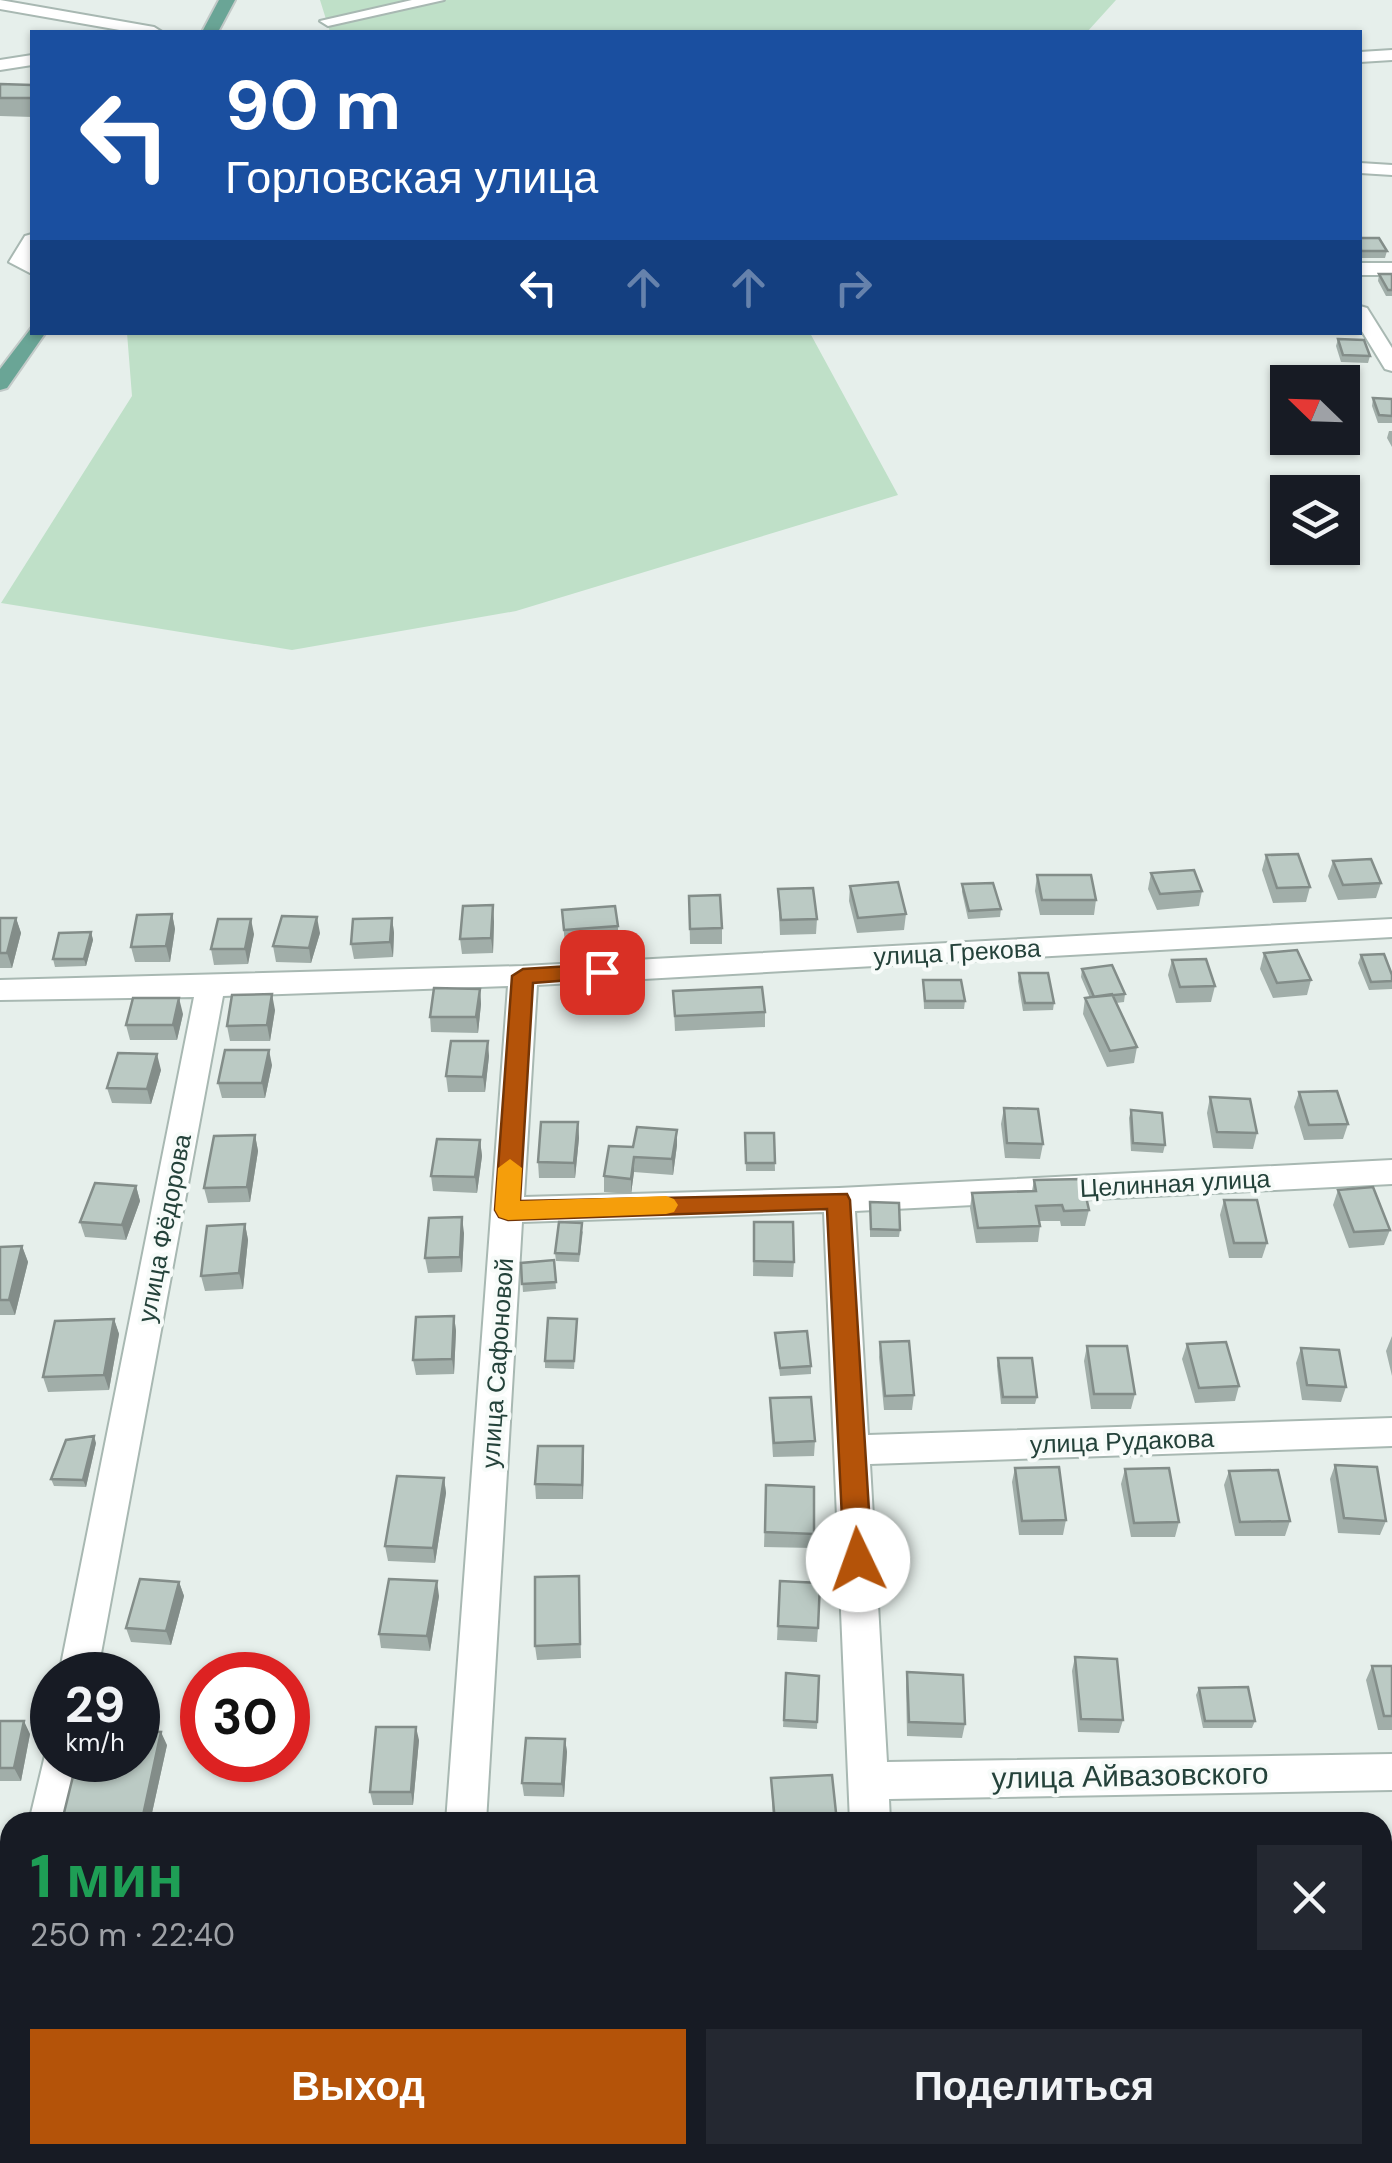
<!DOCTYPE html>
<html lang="ru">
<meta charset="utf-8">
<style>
:root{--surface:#171b24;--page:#242831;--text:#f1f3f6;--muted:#9ea1a6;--accent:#b45309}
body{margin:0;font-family:"DM Sans",sans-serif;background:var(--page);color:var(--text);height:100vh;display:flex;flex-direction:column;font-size:38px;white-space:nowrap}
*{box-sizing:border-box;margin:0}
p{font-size:32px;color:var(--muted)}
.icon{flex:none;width:55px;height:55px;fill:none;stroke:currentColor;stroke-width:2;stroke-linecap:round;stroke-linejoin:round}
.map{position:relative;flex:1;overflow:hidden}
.details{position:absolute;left:0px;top:1812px;width:1392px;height:352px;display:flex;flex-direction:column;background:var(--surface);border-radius:30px 30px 0 0;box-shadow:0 2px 8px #0004}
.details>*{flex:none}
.hud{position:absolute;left:30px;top:30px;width:1332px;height:305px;border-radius:0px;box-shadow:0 2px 8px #0004;background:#1a4fa0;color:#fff;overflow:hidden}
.needle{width:65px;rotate:293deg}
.tools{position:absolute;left:1270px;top:365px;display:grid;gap:20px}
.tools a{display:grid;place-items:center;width:90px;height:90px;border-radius:0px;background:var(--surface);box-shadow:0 2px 8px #0004;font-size:50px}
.speed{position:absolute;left:30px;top:1652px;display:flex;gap:20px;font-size:50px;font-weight:700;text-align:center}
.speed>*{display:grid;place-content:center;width:130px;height:130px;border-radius:50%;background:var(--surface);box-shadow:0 2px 8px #0004;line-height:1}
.speed small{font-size:25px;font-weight:400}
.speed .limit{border:15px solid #d22;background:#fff;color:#111}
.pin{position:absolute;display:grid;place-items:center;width:85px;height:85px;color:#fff;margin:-42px;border-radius:20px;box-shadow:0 5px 15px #0006}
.me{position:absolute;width:110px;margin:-55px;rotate:357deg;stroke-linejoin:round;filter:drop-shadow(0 0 8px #0008)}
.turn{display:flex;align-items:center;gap:35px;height:210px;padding:0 30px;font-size:45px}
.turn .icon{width:130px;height:130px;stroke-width:2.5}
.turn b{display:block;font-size:70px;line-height:85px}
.lanes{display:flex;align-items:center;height:95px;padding:0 30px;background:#0003;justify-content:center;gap:50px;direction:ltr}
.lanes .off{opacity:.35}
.round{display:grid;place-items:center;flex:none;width:105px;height:105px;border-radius:0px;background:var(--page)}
.overview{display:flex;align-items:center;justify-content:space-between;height:170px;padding:0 30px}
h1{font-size:60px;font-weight:800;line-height:75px;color:#1e9e55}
.button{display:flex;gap:20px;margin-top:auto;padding:20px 30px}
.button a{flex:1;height:115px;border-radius:0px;background:var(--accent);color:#fff;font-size:40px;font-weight:800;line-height:115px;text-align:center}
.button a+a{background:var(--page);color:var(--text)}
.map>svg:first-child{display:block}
.green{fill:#bfe0c8}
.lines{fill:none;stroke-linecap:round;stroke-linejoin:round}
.minor-casing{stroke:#a8b8b2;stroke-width:4}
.major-casing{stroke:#c2cac8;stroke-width:4}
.minor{fill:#fff;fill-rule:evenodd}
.major{fill:#6aa596;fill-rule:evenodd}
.wall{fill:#a1aea9}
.shaded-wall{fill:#838d89}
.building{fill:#bbcac4;stroke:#838d89;stroke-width:2.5}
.route{fill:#b45309;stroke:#753606;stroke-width:2.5}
.slow{fill:#f59e0b}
.labels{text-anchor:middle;stroke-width:8;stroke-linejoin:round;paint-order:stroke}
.street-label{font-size:25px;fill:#24423a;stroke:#f7fbf9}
.near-street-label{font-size:30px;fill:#24423a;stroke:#f7fbf9}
</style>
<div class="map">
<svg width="1392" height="2163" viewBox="0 0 1392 2163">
<rect width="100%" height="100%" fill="#e6efeb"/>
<path class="green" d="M320,0h796l-29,32h-757z
M127,333h683l88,162 -382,116 -224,39 -291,-47 131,-207z"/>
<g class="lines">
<defs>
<path id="minor" d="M0,0l154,27 8,5h-31l-131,-23z
M412,0h32l-116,26 -8,-5z
M1392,50v10l-32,2v-10z
M32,55v10l-32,5v-10z
M1360,163l32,2v10l-32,-2z
M32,234v40l-23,-12 16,-26z
M1360,263h32v12h-32z
M1360,306l7,2 25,40v23l-7,-2 -25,-41z
M1392,919v18l-855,48 -13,212 315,-9 553,-28v24l-537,27 13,224 524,-17v28l-522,18 17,298 505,-8v36l-503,9 1,23h-40l-26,-610 -302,10 -36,600h-40l62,-836 -285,10 -126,679h-38l135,-678 -194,3v-20l523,-14z
M52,1745v15h29l-12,62h-40l18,-75z
M10,2001v75l-10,5v-76z
M421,2155h44l-1,8h-44z
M852,2155h44v8h-44z"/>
<path id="major" d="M219,0h16l-17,32h-16z
M32,327v5h14l-39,56 -7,2v-21z"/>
</defs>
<use href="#minor" class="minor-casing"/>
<use href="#major" class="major-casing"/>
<use href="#minor" class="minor"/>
<use href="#major" class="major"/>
</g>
<path class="wall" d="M0,84l32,1v32l-32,-1z
M1360,238l27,13 -2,7h-25z
M1379,274h13v22h-6l-8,-15z
M1338,339l32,17 -2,7 -27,-1 -5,-16z
M1373,398l19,1v24h-14l-6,-17z
M1389,431h3v16l-5,-9z
M1266,855l44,32 -4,15 -33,1 -11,-33z
M1333,861l48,22 -5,15 -38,2 -10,-24z
M1151,873l51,18 -3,15 -42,4 -9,-21z
M1037,875l59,25 -2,15h-54l-5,-24z
M962,884l39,25 -1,8 -32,2 -6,-27z
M850,886l56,28 -2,16 -47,3 -8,-32z
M778,889l39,30 -1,15 -36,1z
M689,896l33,32v16h-32z
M562,910l56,16v15l-53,4z
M172,914l3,15 -5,33h-35l-4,-15z
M0,918h16l5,15 -9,35h-12z
M392,918l2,15 -1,24 -39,2 -3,-15z
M494,921l-1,32 -31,1 -2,-15z
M91,932l2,8 -7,26 -31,1 -2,-8z
M320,933l-9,30 -35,-1 -3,-16z
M254,934l-6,30 -34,1 -3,-16z
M1264,953l47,27 -4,15 -34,3 -13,-29z
M1361,955l31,20v14l-23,1 -11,-27z
M1172,960l43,26 -4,16 -35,1 -8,-28z
M1082,969l43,25 -1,8 -8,1 21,44 -3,16 -27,4 -24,-53 2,-16h5l-9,-21z
M1019,973l35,30 -1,7 -30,1 -5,-30z
M923,980l42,21 -1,8h-40z
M480,989l1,15 -3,29 -47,-1 -1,-15z
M673,991l92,21v15l-90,4z
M275,1010l-5,31h-40l-3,-15z
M183,1014l-6,26h-47l-4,-15z
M489,1056l-4,36h-37l-2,-16z
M272,1065l-7,33h-43l-4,-15z
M161,1070l-10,34 -39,-1 -5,-15z
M1299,1092l49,32 -5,15 -39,1 -10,-33z
M1210,1097l47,36 -4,16 -40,-1 -6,-35z
M1004,1108l39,36 -3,15 -35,-1 -4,-34z
M1131,1110l34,35 -2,8 -32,-2 -2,-33z
M578,1122l1,16 -4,40h-36l-1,-16z
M677,1130v15l-4,30 -39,-3 -3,22 -27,-2v-16l29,-29z
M745,1133h29l1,38h-29z
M255,1135l3,16 -8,51 -42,1 -4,-15z
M480,1140l2,16 -5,37 -44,-2 -2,-15z
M1034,1180l55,30 -4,16h-24l-1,-5h-21l1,5 -2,16 -62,1 -6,-35 2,-15 60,-2z
M136,1186l4,15 -14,39 -41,-3 -5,-15z
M1338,1190l52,40 -6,15 -35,3 -16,-43z
M1224,1200l43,43 -5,15h-33l-9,-43z
M870,1202l30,28 -1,7h-29z
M754,1222l40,40 -1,15 -40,-1z
M245,1224l3,16 -5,49 -38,2 -4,-15z
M583,1231l-4,31 -23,-1 -1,-8z
M464,1233l-2,39 -34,1 -3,-15z
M22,1246l6,16 -13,53h-15v-68z
M554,1260l2,29 -33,3 -2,-29z
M454,1316l2,15 -2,43 -38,1 -3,-15z
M114,1319l5,15 -10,56 -61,2 -5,-15z
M577,1326l-3,43 -29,-1v-7z
M775,1333l36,33v8l-31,2z
M1392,1336v40l-6,-25z
M880,1342l34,53 -2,15h-28l-5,-53z
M1187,1344l52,42 -4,15 -40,2 -13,-44z
M1087,1346l48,48 -4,15h-40l-7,-48z
M1301,1348l45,39 -5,15 -39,-2 -6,-37z
M998,1358l39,39 -2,7h-34l-4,-38z
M770,1398l45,43 -1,15 -41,1 -3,-44z
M96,1443l-10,44 -32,-1 -3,-7z
M583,1446v53h-47l-1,-15z
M1335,1465l51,56 -6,14 -42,-2 -8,-54z
M1015,1468l51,52 -3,15h-44l-7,-53z
M1125,1469l54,53 -4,15h-44l-10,-53z
M1229,1471l61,50 -5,15h-50l-11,-51z
M444,1478l2,15 -11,70 -47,-2 -3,-15z
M766,1485l48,49 -1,14 -49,-1z
M579,1576l2,82 -44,2 -2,-14z
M780,1581l38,47 -1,14 -40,-2z
M179,1582l5,14 -13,49 -40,-3 -5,-14z
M439,1596l-9,55 -49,-3 -2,-14z
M1075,1657l48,63 -4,13 -41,-1 -6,-61z
M1372,1666h20v64h-14l-12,-50z
M907,1672l58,52 -3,14 -55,-2 -1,-50z
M786,1673l33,3 -2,53 -34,-2z
M1199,1688l56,33 -3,7h-49l-7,-33z
M0,1721l30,13 -9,47h-21z
M565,1739l2,13 -3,45 -40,-1 -2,-13z
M419,1740l-6,65h-40l-3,-13z
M167,1745l-17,77h-85l-2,-5z
M832,1775l5,47h-64l-2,-44z
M1158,2155h48l-1,2 -47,1z"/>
<path class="shaded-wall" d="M493,905l1,16 -1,32 -2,-15z
M172,914l3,15 -5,33 -4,-16z
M317,917l3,16 -9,30 -2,-15z
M16,918l5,15 -9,35 -5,-15z
M392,918l2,15 -1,24 -3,-15z
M251,919l3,15 -6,30 -3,-15z
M91,932l2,8 -7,26 -2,-7z
M480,989l1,15 -3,29 -2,-16z
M272,994l3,16 -5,31 -3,-16z
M179,998l4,16 -6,26 -4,-15z
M488,1041l1,15 -4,36 -2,-15z
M269,1050l3,15 -7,33 -3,-15z
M157,1054l4,16 -10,34 -4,-15z
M578,1122l1,16 -4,40 -1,-15z
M677,1130v15l-4,30 -1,-16z
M255,1135l3,16 -8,51 -3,-15z
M480,1140l2,16 -5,37 -2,-16z
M634,1157v15l-3,22v-15z
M136,1186l4,15 -14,39 -4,-15z
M462,1217l2,16 -2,39 -2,-15z
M245,1224l3,16 -5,49 -4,-16z
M22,1246l6,16 -13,53 -6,-15z
M454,1316l2,15 -2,43 -2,-15z
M114,1319l5,15 -10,56 -5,-15z
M94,1436l2,7 -10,44 -3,-7z
M583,1446l1,15 -1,38 -1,-14z
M444,1478l2,15 -11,70 -2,-15z
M437,1581l2,15 -9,55 -3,-15z
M179,1582l5,14 -13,49 -5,-14z
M24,1721l6,13 -9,47 -7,-13z
M416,1727l3,13 -6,65 -2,-13z
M161,1732l6,13 -17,77h-6l-2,-2z
M565,1739l2,13 -3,45 -2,-13z
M92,2155h8l-1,8h-9z
M385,2155h5l-1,8h-5z"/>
<path class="building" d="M0,84l32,1v13h-32z
M1360,238h19l8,13h-26z
M1379,274h13v16h-4z
M1338,339l26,1 6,16 -27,-1z
M1373,398l19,1v17l-13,-1z
M1298,854l12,33 -33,1 -11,-33z
M1371,859l10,24 -38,2 -10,-24z
M1194,870l8,21 -42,3 -9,-21z
M1037,875h54l5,25h-54z
M898,882l8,32 -48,4 -8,-32z
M993,883l8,26 -32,2 -7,-27z
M813,888l4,31 -36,1 -3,-31z
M720,895l2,33 -32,1 -1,-33z
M493,905l-2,33 -31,1 3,-33z
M615,906l3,20 -54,4 -2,-20z
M172,914l-6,32 -35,1 6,-32z
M282,916l35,1 -8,31 -36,-2z
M0,918h16l-9,35h-7z
M392,918l-2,24 -39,2 2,-25z
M218,919h33l-6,30h-34z
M91,932l-7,27h-31l6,-26z
M1297,950l14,30 -34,3 -13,-30z
M1384,954l8,21v6l-21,1 -10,-27z
M1206,959l9,27 -35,1 -8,-27z
M1112,965l13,29 -31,3 -12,-28z
M1019,973h29l6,30h-29z
M923,980h38l4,21h-40z
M762,987l3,25 -90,4 -2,-25z
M434,988l46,1 -4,28h-46z
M272,994l-5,31 -40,1 5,-31z
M1112,994l25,53 -27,4 -25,-53z
M133,998h46l-6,27h-47z
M451,1041h37l-5,36 -37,-1z
M225,1050h44l-7,33h-44z
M118,1053l39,1 -10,35 -40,-1z
M1337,1091l11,33 -39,1 -10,-33z
M1210,1097l40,2 7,34 -40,-1z
M1004,1108l34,1 5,35 -36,-1z
M1131,1110l31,3 3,32 -32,-2z
M541,1122h37l-4,41 -36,-1z
M637,1127l40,3 -5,29 -38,-2 -3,22 -27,-3 5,-30 24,1z
M745,1133h29l1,30h-29z
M255,1135l-8,52 -43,1 10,-52z
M437,1139l43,1 -5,37 -44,-1z
M1082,1179l7,31 -25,1 -2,-6 -26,1 4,20 -62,2 -6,-35 64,-2 -2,-11z
M95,1183l41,3 -14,39 -42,-3z
M1373,1187l17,43 -36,2 -16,-42z
M1224,1200h33l10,43h-33z
M870,1202l29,1 1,27 -29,-1z
M462,1217l-2,40 -35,1 4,-40z
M559,1222l23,1 -3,31 -24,-1z
M754,1222h39l1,40 -40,-1z
M245,1224l-6,49 -38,3 6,-50z
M22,1246l-13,54h-9v-53z
M554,1260l2,22 -34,2 -1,-21z
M454,1316l-2,43 -39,1 3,-43z
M548,1318l29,1 -3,42h-29z
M114,1319l-10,56 -61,2 12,-56z
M807,1331l4,35 -31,2 -5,-35z
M909,1341l5,54 -29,1 -5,-54z
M1226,1342l13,44 -40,2 -12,-44z
M1087,1346h40l8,48h-41z
M1301,1348l38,2 7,37 -39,-2z
M998,1358h34l5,39h-34z
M811,1397l4,44 -41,2 -4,-45z
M94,1436l-11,44 -32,-1 15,-39z
M538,1446h45l-1,39 -47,-1z
M1335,1465l42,2 9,54 -42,-3z
M1059,1467l7,53 -44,1 -7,-53z
M1169,1468l10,54 -45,1 -9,-54z
M1278,1470l12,51 -50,1 -11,-51z
M397,1476l47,2 -11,70 -48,-2z
M766,1485l48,2v47l-49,-2z
M579,1576l1,68 -45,2v-69z
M140,1579l39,3 -13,49 -40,-3z
M389,1579l48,2 -10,55 -48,-2z
M780,1581l40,2 -2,45 -40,-2z
M1075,1657l42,2 6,61 -42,-1z
M1372,1666h20v50h-8z
M907,1672l56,3 2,49 -56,-2z
M786,1673l33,3 -2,46 -33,-2z
M1248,1687l7,34h-50l-6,-33z
M0,1721h24l-10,47h-14z
M376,1727h40l-5,65h-41z
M138,1731l23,1 -19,88 -79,-3 14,-57h61z
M526,1738l39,1 -3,45 -40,-1z
M832,1775l5,47h-62l-4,-44z
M1166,1817l1,5h-68z
M1342,1819l1,3h-70l-1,-2z
M26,2155h66l-2,8h-66z
M334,2155h51l-1,8h-52z
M487,2155h61l-1,8h-61z
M788,2155h56v8h-55z
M954,2155h57v8h-56z"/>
<path class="route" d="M602,964l7,3 4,5 -4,5 -76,6 -13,218 327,-7 3,6 22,360 -4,9 -10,4 -10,-4 -4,-9 -17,-351 -319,11 -9,-3 -4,-7 17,-234 11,-7z"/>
<path class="slow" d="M510,1159l12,9 -2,33 146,-5 8,3 4,6 -4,7 -8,2 -158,6 -9,-3 -4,-7 3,-42z"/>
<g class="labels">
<g class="street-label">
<text transform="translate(957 952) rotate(-3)" y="9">улица Грекова</text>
<text transform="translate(1175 1183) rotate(-3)" y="9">Целинная улица</text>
<text transform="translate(164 1228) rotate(-79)" y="9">улица Фёдорова</text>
<text transform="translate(497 1363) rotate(-86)" y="9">улица Сафоновой</text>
<text transform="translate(1122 1441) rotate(-2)" y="9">улица Рудакова</text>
</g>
<g class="near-street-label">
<text transform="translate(1130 1776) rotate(-1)" y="10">улица Айвазовского</text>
</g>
</g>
</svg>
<div class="tools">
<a><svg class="needle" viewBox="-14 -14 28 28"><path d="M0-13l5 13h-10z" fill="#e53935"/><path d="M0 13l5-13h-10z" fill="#9ea1a6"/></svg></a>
<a><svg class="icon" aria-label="layers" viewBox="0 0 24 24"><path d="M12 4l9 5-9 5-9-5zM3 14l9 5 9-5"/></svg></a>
</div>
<div class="speed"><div>29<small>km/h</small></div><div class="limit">30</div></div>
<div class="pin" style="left:602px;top:972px;background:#d93025"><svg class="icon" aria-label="arrive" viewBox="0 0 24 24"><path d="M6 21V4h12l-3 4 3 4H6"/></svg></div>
<svg class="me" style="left:858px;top:1560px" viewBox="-20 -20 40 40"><circle r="19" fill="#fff"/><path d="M0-13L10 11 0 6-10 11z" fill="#b45309"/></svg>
<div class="hud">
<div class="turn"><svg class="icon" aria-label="left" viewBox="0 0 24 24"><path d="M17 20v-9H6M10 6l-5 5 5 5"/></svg><div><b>90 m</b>Горловская улица</div></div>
<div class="lanes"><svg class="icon" aria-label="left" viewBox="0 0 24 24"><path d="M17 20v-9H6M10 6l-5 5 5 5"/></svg><svg class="icon off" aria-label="ahead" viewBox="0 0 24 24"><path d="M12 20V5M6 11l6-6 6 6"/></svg><svg class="icon off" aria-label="ahead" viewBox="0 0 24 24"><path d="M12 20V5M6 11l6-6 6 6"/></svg><svg class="icon off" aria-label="right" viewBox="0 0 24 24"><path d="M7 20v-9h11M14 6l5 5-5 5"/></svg></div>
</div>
<section class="details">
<div class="overview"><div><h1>1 мин</h1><p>250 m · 22:40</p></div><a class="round"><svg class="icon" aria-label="close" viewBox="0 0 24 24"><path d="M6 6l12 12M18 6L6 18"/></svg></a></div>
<div class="button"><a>Выход</a><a>Поделиться</a></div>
</section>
</div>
